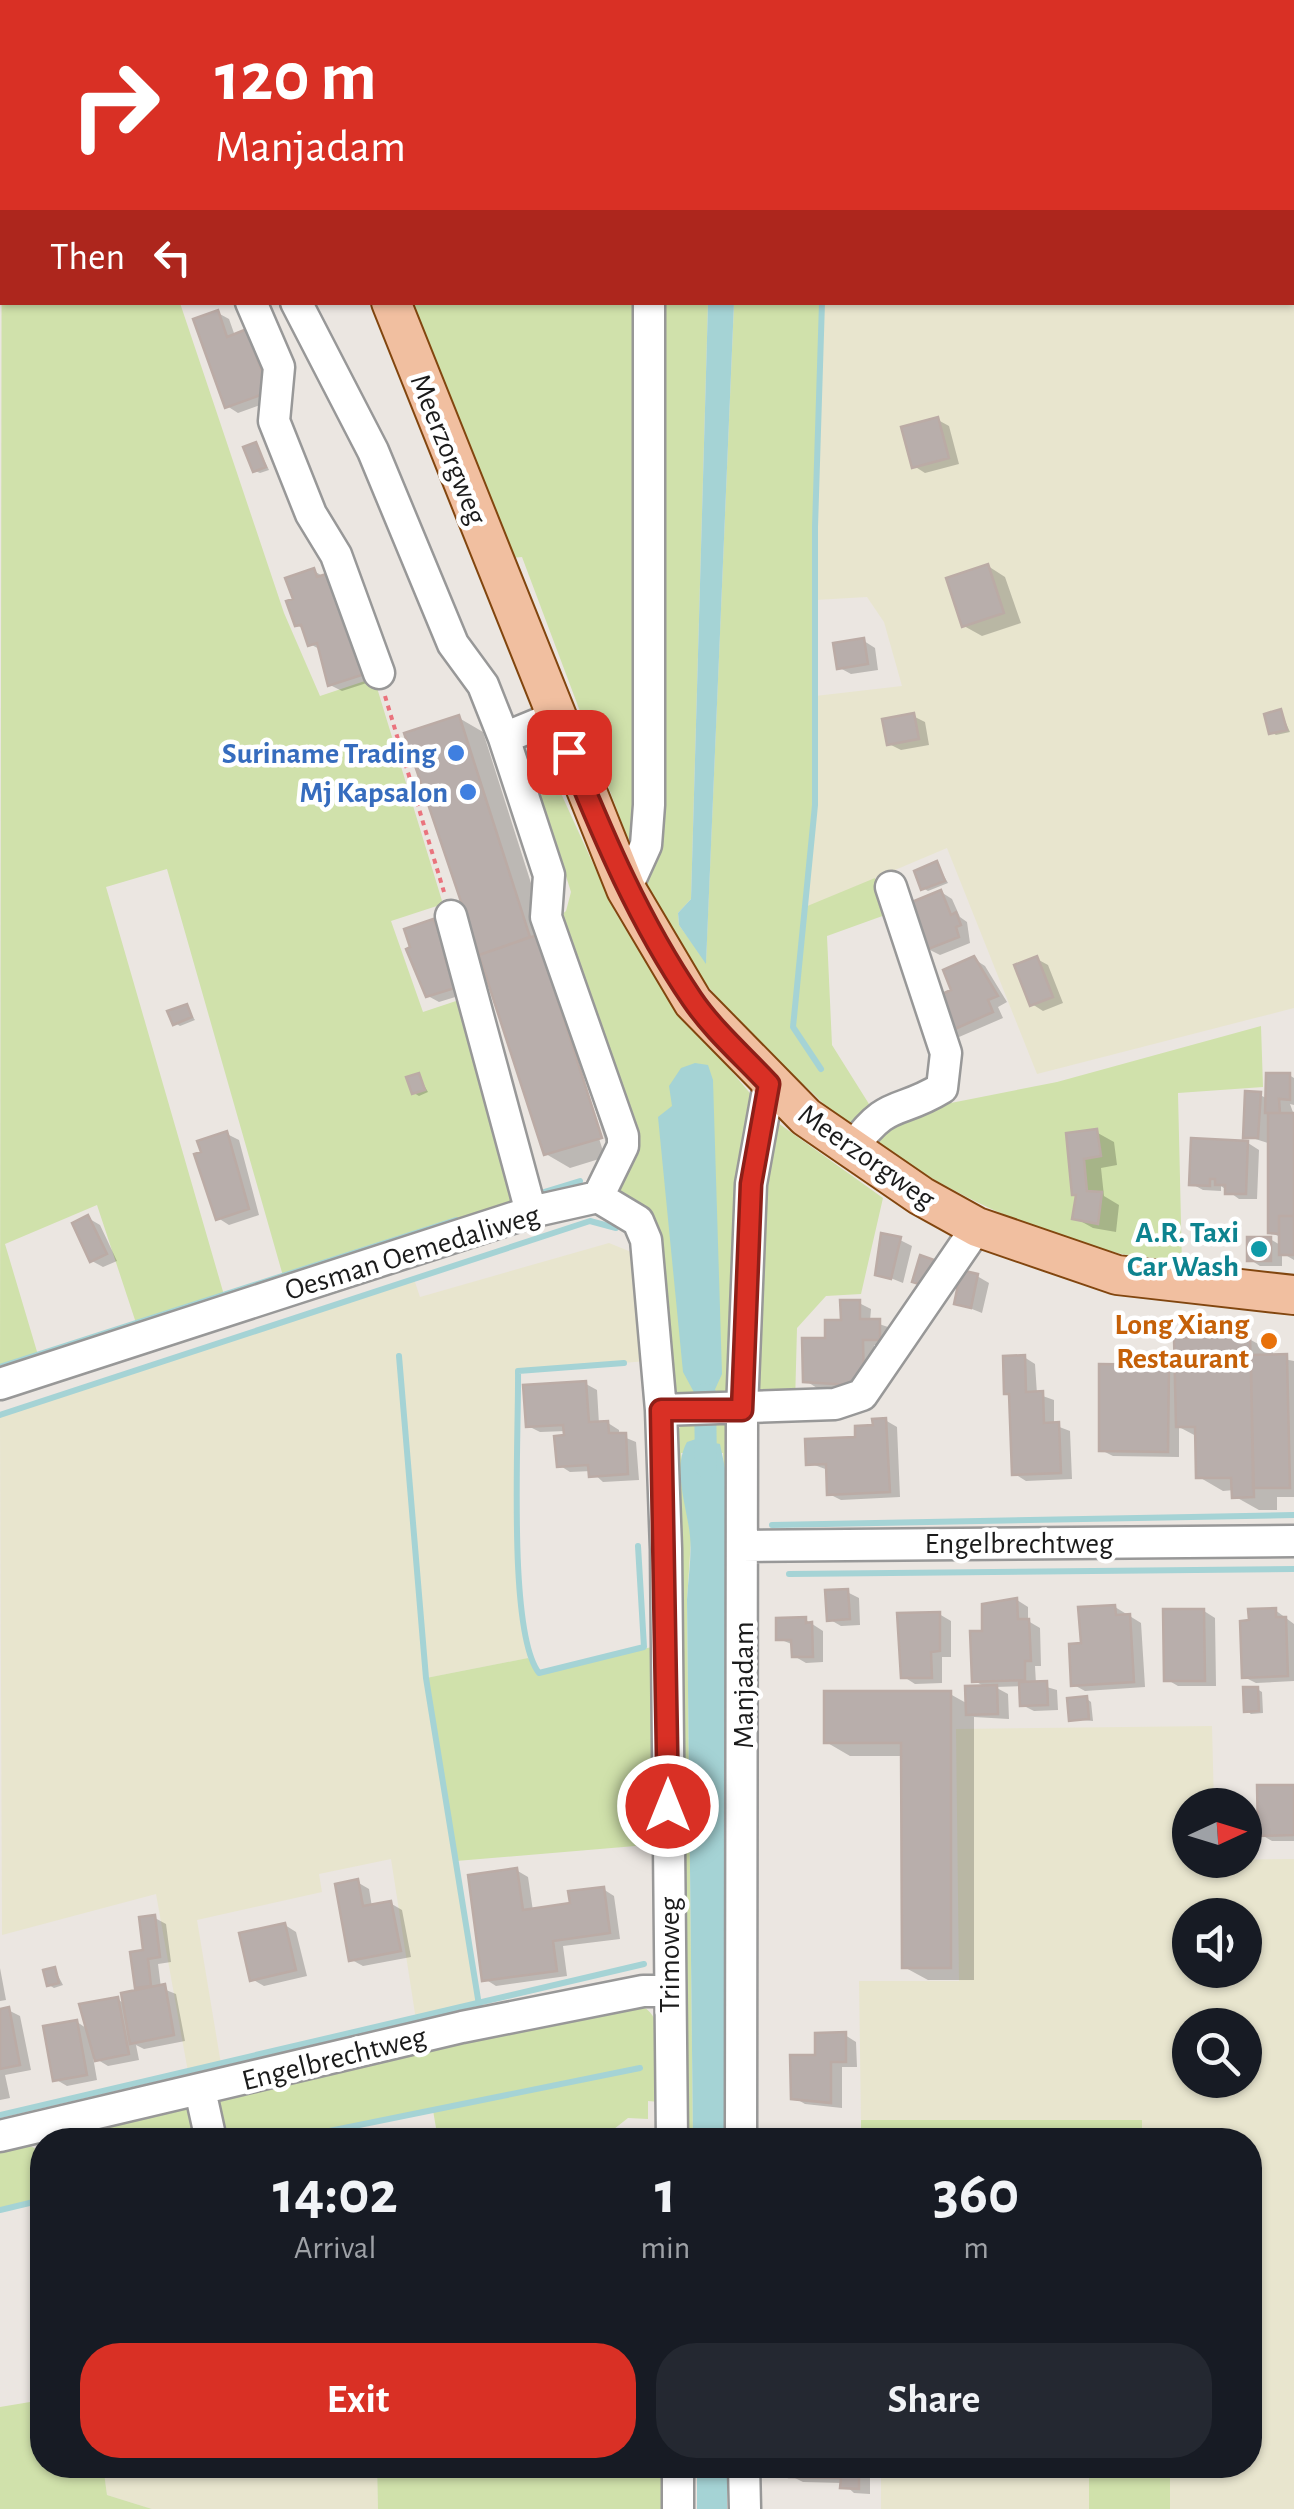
<!DOCTYPE html>
<style>
:root{--surface:#171b24;--page:#242831;--text:#f1f3f6;--muted:#9ea1a6;--accent:#d93025}
body{margin:0;font-family:"Alegreya Sans",sans-serif;background:var(--page);color:var(--text);height:100vh;display:flex;flex-direction:column;font-size:38px;white-space:nowrap}
*{box-sizing:border-box;margin:0}
p{font-size:32px;color:var(--muted)}
.icon{flex:none;width:55px;height:55px;fill:none;stroke:currentColor;stroke-width:2;stroke-linecap:round;stroke-linejoin:round}
.map{position:relative;flex:1;overflow:hidden}
.drawer{position:absolute;left:30px;top:2128px;width:1232px;height:350px;display:flex;flex-direction:column;background:var(--surface);border-radius:40px;box-shadow:0 2px 8px #0004}
.drawer>*{flex:none}
.guide{position:absolute;left:0px;top:0px;width:1295px;height:305px;box-shadow:0 2px 8px #0004;background:#d93025;color:#fff;overflow:hidden}
.needle{width:65px;rotate:86deg}
.fabs{position:absolute;left:1172px;top:1788px;display:grid;gap:20px}
.fabs a{display:grid;place-items:center;width:90px;height:90px;border-radius:50%;background:var(--surface);box-shadow:0 2px 8px #0004;font-size:50px}
.pin{position:absolute;display:grid;place-items:center;width:85px;height:85px;color:#fff;margin:-42px;border-radius:20px;box-shadow:0 5px 15px #0006}
.me{position:absolute;width:110px;margin:-55px;rotate:0deg;stroke-linejoin:round;filter:drop-shadow(0 0 8px #0008)}
.turn{display:flex;align-items:center;gap:35px;height:210px;padding:0 50px;font-size:45px}
.turn .icon{width:130px;height:130px;stroke-width:2.5}
.turn b{display:block;font-size:70px;line-height:85px}
.then{display:flex;align-items:center;height:95px;padding:0 50px;background:#0003;gap:20px;font-size:38px}
.eta{display:flex;justify-content:space-evenly;align-items:center;height:170px;text-align:center}
.eta b{font-size:60px;font-weight:600;line-height:70px}
.primary-button{display:flex;gap:20px;margin-top:auto;padding:20px 50px}
.primary-button a{flex:1;height:115px;border-radius:40px;background:var(--accent);color:#fff;font-size:40px;font-weight:600;line-height:115px;text-align:center}
.primary-button a+a{background:var(--page);color:var(--text)}
.map>svg:first-child{display:block}
.farmland{fill:#e8e5ce;fill-rule:evenodd}
.grass{fill:#d0e1ab}
.water{fill:#a5d3d5}
.shadow{fill:#0003;fill-rule:evenodd}
.lines{fill:none;stroke-linecap:round;stroke-linejoin:round}
.stream{stroke:#a5d3d5;stroke-width:6}
.canal{stroke:#a5d3d5;stroke-width:22}
.building{fill:#b8aeab;stroke:#bbaba5;stroke-width:2.5}
.minor-casing{stroke:#989898;stroke-width:35}
.major-casing{stroke:#82460f;stroke-width:42}
.path{stroke:#ea737d;stroke-width:4;stroke-dasharray:5 5;stroke-linecap:butt}
.minor{stroke:#fff;stroke-width:30}
.major{stroke:#f1bfa0;stroke-width:38}
.route-casing{stroke:#8d1f18;stroke-width:25}
.route{stroke:#d93025;stroke-width:18}
.shop-dot{fill:#3f7fe0;stroke:#fff;stroke-width:4}
.culture-dot{fill:#0f9aa8;stroke:#fff;stroke-width:4}
.food-dot{fill:#e8710a;stroke:#fff;stroke-width:4}
.labels{text-anchor:middle;stroke-width:9;stroke-linejoin:round;paint-order:stroke}
.street-label{font-size:30px;fill:#1b1b1b;stroke:#fff}
.shop-label{font-size:30px;font-weight:bold;fill:#366cbe;stroke:#fff;text-anchor:end}
.culture-label{font-size:30px;font-weight:bold;fill:#0d838f;stroke:#fff;text-anchor:end}
.food-label{font-size:30px;font-weight:bold;fill:#c56008;stroke:#fff;text-anchor:end}
</style>
<div class="map">
<svg width="1294" height="2509" viewBox="0 0 1294 2509">
<rect width="100%" height="100%" fill="#ebe6e1"/>
<path class="farmland" d="M1145,0h149v1008l-257,66 -90,-226 -142,60 10,-103v-109l87,-10 -18,-64 -17,-25 -52,3 8,-297 469,-1v-300h-156z
M609,1243l32,13 5,105 -128,11 1,191 9,95 -102,20 53,327 -63,15 -25,-161 -72,15 3,18 -125,28 24,144 -33,8 -32,-178 -154,41 -2,-520 414,-136 6,18z
M1212,1726l2,79h-24v55l104,-1v650h-124v-44h80v-325h-108l-1,-20h-280l-2,-139h100l-3,-252zM1190,1915h55v55h-55zM1190,2025h55v55h-55z
M103,2465h274l1,44h-226l-45,-14z
M881,2465h208v44h-208z"/>
<path class="grass" d="M748,0h397l-397,2z
M2,5v297l178,1 104,310 36,83 54,-18 69,226 -52,17 32,91 39,-13 58,201 -237,76 -116,-407 -61,18 118,408 -88,28 -39,-118 -92,39 33,111 -38,12z
M401,303h243l-8,538 -8,-2 -106,-282 -11,1z
M654,303h54l-17,596 -13,14 1,12 27,37 28,-659h88l-7,224v278l-10,102 70,-29 13,36 -61,22 5,109 42,67 -21,14c-18,-8 -33,-27 -48,-40 -64,-58 -130,-126 -161,-207z
M537,763l17,15 61,134 48,78 91,108 -22,289 -5,8 -55,1 -18,-134 -40,-67 14,-56 -74,-218 12,-10 5,-19 -39,-123z
M1261,1026l2,61 -85,6 4,172c-94,-13 -186,-47 -267,-97 -14,-9 -34,-17 -41,-33l21,-21 162,-32z
M778,1123l105,75 -22,96 -35,2 -29,32 -2,76 -39,3c2,-72 -9,-222 22,-284z
M685,1418l36,3 9,8 -2,173 -5,-149h-42l10,86 -4,61 6,540h-12l-11,-695z
M656,1646l3,198 -203,17 -30,-183 102,-20 12,15z
M638,2004c34,14 21,67 22,98l-12,-1v18l-20,-1 -19,15 -173,-5 -3,-18 -148,30h-69l-4,-18 7,-28z
M186,2101l15,39h-107l3,-17z
M861,2120h281v20h-281z
M21,2141l17,9 4,50 -42,10v-64z
M42,2400v65h61l4,30 45,14h-152v-102z
M377,2465h293v44h-292z
M1089,2465h81v44h-81z"/>
<path class="water" d="M708,303h26l-28,661 -27,-39 -1,-12 13,-14z
M695,1063l13,2 5,15 9,294 -10,22h-16l-13,-24 -25,-255 14,-11 -3,-20 12,-18z
M696,1439l24,5 5,24 2,672h-34l-6,-540c1,-21 5,-44 3,-64 -3,-30 -18,-67 -3,-94z
M697,2465h30v44h-30z"/>
<path class="shadow" d="M218,313l11,6 6,17 12,-4 11,7 21,59 -41,15 -11,-7z
M938,420l11,6 10,38 -34,9 -11,-7z
M256,444l13,26 -9,3 -5,-2z
M988,566l17,11 16,46 -39,13 -18,-10z
M314,571l12,7 50,102 -34,11 -12,-6 -9,-35 -11,-6 -6,-15 -7,-4 -1,-25z
M864,641l11,7 3,22 -27,4 -11,-6z
M1281,712l9,20 -14,3 -5,-3z
M913,716l12,6 4,23 -28,5 -12,-6z
M459,718l24,14 68,214 74,205 -55,17 -24,-14 -139,-419zM536,940h5l67,209 -5,2z
M937,864l11,19 -20,8 -5,-3z
M941,892l11,7 8,18 7,5 3,21 -30,12 -12,-6z
M433,922l11,7 21,65 -26,8 -11,-6z
M974,959l11,7 22,36 -9,5 5,11 -44,19 -11,-6 7,-40z
M1037,959l11,6 15,38 -20,8 -11,-7z
M186,1007l9,13 -15,6 -5,-3z
M418,1075l10,17 -9,4 -5,-3z
M1289,1075l5,3v27l-4,-1 4,11v145l-12,-7v13h-22l-11,-7 21,-20 12,7v-8l-12,-6 1,-88 -25,-8 14,-41 10,5z
M1096,1132l18,10 3,23 -16,3 3,28 15,9 -3,27 -23,-4 -18,-10 3,-22 -4,-2 -6,-59z
M227,1134l12,6 20,75 -30,10 -11,-7z
M1248,1143l11,7 -2,49h-18l-18,-13v5l-18,-1 -11,-6z
M88,1218l12,7 17,36 -14,6 -11,-6z
M900,1240l12,6 -9,37 -25,-10z
M977,1276l12,7 -7,30 -25,-10z
M859,1303l12,6 -1,12 21,7v17h-17l1,46 -58,-3 -11,-7 21,-41z
M1249,1339l24,13v5l21,4v136h-17v13h-18l-25,-14v-6l-11,1 -24,-14 -1,-40 -19,-10v30l-66,-1 -12,-6 67,-83 9,6z
M1024,1357l11,7 2,30 17,6v25l16,6 2,48 -46,2 -11,-7 -3,-78 -6,-4z
M586,1384l11,6 2,34 9,-1 11,7v5l17,7 3,38 -36,2 -12,-11 -21,1 -11,-7 7,-34 -26,1 -12,-6z
M885,1420l12,7 3,70 -59,3 -12,-6 -1,-24 -19,-7z
M847,1592l12,6 1,27 -19,1 -12,-7z
M1017,1600l11,7v14l12,7 1,38h-6l1,18 21,6 1,20 -24,1 -12,-6v-19l-27,1 13,7 1,25 -35,-2v263h-46l-24,-13v-211h-54l-24,-14 124,-48 18,10 19,-16 -12,-7 10,-48z
M1115,1607l26,16 4,64 -60,4 -11,-6 9,-40z
M1275,1610l19,14v57l-38,2 -12,-6z
M1204,1611l11,7 1,68h-38l-12,-7z
M939,1614l12,7v36h-9v26l-27,1 -11,-7z
M806,1620l17,11v31l-17,1 -12,-7v-11l-15,-6z
M1257,1689l5,3 1,21 -12,1 -4,-3z
M1087,1699l4,3 2,19 -22,-2z
M1294,1787v54h-22l-12,-7z
M516,1870l12,7 5,34 39,-5 31,-17 11,7 6,43 -57,7 4,30 -71,10 -11,-7z
M357,1882l12,7 3,18 18,-4 12,7 9,47 -48,9 -11,-6z
M155,1918l11,6 5,38 -13,2 3,24 15,6 9,47 -41,8 -8,-4 3,15 -31,6 -15,-9 4,23 -30,6 -12,-7 22,-57 9,6 31,-29 8,5 20,-13 -8,-5z
M285,1925l11,7 11,44 -43,10 -12,-7z
M0,1968l6,32 -6,1z
M55,1970l8,15 -9,3 -5,-3z
M8,2010l12,6 11,54 -26,5 5,23 -10,2v-89z
M845,2035l11,7 1,25h-15v41l-37,-4 -12,-7 25,-39z
M597,2465h44v7h-7v5h-25l-12,-7z
M792,2465h78v29l-16,-1 -11,-10 -40,-1 -12,-6z"/>
<g class="lines">
<path class="stream" d="M1136,2l9,-2
M821,1069l-28,-42 22,-222v-278l7,-225
M544,1192l36,-11
M399,1356l27,322 53,327
M624,1363l-106,8c1,61 -11,261 21,302l105,-26 -6,-101
M0,1367l456,-147
M0,1415l590,-194 26,7
M772,1525l522,-10
M789,1574l505,-5
M0,2115l644,-151
M285,2140l355,-72
M0,2210l42,-10"/>
<path class="canal" d="M705,1394l1,73"/>
</g>
<path class="building" d="M218,310l9,27 20,-8 22,63 -44,16 -32,-89z
M938,417l11,41 -37,10 -11,-41z
M256,442l10,25 -13,5 -10,-25z
M988,564l16,49 -42,14 -16,-49z
M314,568l3,9 12,-4 36,101 -37,12 -11,-43 -9,3 -7,-21 -6,1 -9,-25 7,-2 -8,-21z
M864,638l4,26 -31,5 -4,-26z
M1281,709l6,21 -18,4 -5,-20z
M914,713l5,26 -32,6 -5,-26z
M459,715l71,222 -51,18 -75,-222z
M937,861l8,20 -24,9 -7,-19z
M941,890l10,25 5,-3 5,13 -5,2 3,10 -33,13 -19,-46z
M433,919l18,37 -6,2 10,30 -29,9 -20,-48 4,-2 -6,-18z
M537,935l65,203 -58,17 -65,-200z
M974,956l24,40 -10,4 5,12 -47,21 -15,-34 20,-9 -8,-20z
M1037,956l16,41 -23,9 -16,-41z
M187,1004l5,13 -19,8 -6,-14z
M419,1073l6,17 -13,4 -6,-17z
M1266,1073h24v27l-11,-1 1,14h-15z
M1245,1091l16,1 -3,46h-15z
M1268,1113h26v103h-15v18l-11,-1z
M1097,1129l4,27 -17,3 3,32 15,1 -4,32 -26,-5 4,-24h-4l-6,-62z
M227,1131l22,78 -33,11 -22,-66 7,-2 -4,-11z
M1191,1138l57,3 -2,53h-21v-9h-10v-6h-5v7l-21,-1z
M88,1215l19,39 -17,8 -18,-39z
M1279,1216h15v39h-15z
M881,1233l20,4 -10,42 -16,-4z
M1247,1237h24v24h-24z
M920,1255l17,6 -8,26 -17,-5z
M961,1270l17,4 -7,34 -17,-4z
M840,1300h20v19h20v21h-17l1,46 -61,-4 -1,-44h23v-18h16z
M1250,1336l4,161 -22,1 -1,-20h-35l-1,-51h-19l-2,-89z
M1287,1354l3,134h-37l-2,-133z
M1025,1355l1,37 17,-1 1,32 15,-1 2,51 -49,2 -3,-81h-5l-1,-38z
M1099,1364l70,1 -1,87 -69,-1z
M586,1381l3,41 19,-1 1,12h17l2,41 -39,3 -1,-12 -31,2 -3,-31 10,-1 -1,-10 -37,2 -3,-42z
M886,1418l4,74 -63,3 -1,-31 -20,1 -1,-26 50,-2v-11l18,-1 -1,-6z
M848,1589l2,30 -23,2 -2,-31z
M1017,1598l1,21h11l2,42h-6v19l-53,2 -2,-51h12v-27z
M1115,1605l1,10 14,-1 4,68 -63,4 -2,-42 12,-1 -3,-36z
M1276,1608v9h10l2,59 -46,2 -2,-57 9,-1 -1,-11z
M1163,1609h41l1,72h-41z
M940,1612v39l-9,1 1,26h-31l-4,-65z
M806,1617v6l6,-1 1,35h-21l-1,-17h-15v-22z
M1047,1681l1,24 -28,1 -1,-24z
M997,1685l1,29 -32,1 -1,-29z
M1243,1687h15l1,24 -15,1z
M824,1691h127v277h-49l-1,-225h-77z
M1087,1696l2,23 -20,2 -2,-23z
M1257,1785h37v50l-36,1z
M517,1868l6,42 47,-7 -2,-12 36,-4 6,46 -57,8 4,30 -75,10 -14,-106z
M358,1879l5,27 28,-5 10,50 -52,10 -14,-77z
M155,1915l5,42 -12,2 3,27 -16,2 -5,-36 13,-2 -4,-33z
M285,1923l11,47 -46,11 -11,-48z
M55,1967l4,16 -12,3 -4,-16z
M165,1984l9,51 -44,9 -9,-51z
M118,1997l11,57 -34,7 -16,-57z
M9,2007l11,58 -20,4v-60z
M77,2020l10,55 -34,6 -10,-55z
M846,2032v30h-15v41l-40,-4 -1,-44h25v-22z
M436,2138h173v2h-173z
M42,2215v81l-6,-80z
M595,2465h35v1l-6,1v5h-29z
M789,2465h70v24l-19,-1 1,-10 -52,-1z"/>
<g class="lines">
<defs>
<path id="minor" d="M206,0l5,2
M251,302l28,65 -5,54 37,93 25,41 43,118
M296,302l77,149 80,193 30,41 21,53 51,-21
M504,738l45,137 -3,42 77,219v10l-25,51
M626,889l20,-44 3,-40v-503
M451,916l80,296
M852,1148c38,-51 44,-32 90,-60l4,-35 -55,-166
M0,1384l531,-172 67,-15 40,24 8,19 15,170 5,139 6,591
M661,1410l174,-6 27,-9 115,-168
M743,1546l551,-5
M200,2090l11,50
M0,2136l462,-109 181,-36h26
M741,2140l1,-730 9,-226 18,-100
M678,2465v44
M744,2465l1,44"/>
<path id="major" d="M276,0v2
M391,302l235,587 67,113 113,115 115,79 56,31 140,48 177,20"/>
</defs>
<use href="#minor" class="minor-casing"/>
<use href="#major" class="major-casing"/>
<path class="path" d="M385,696l59,196"/>
<use href="#minor" class="minor"/>
<use href="#major" class="major"/>
</g>
<g class="lines">
<defs>
<path id="route" d="M569,752c35,86 70,169 123,247 21,31 52,58 77,85l-18,100 -9,226h-81l7,396"/>
</defs>
<use href="#route" class="route-casing"/>
<use href="#route" class="route"/>
</g>
<g class="shop-dot">
<circle cx="456" cy="753" r="10"/>
<circle cx="468" cy="792" r="10"/>
</g>
<circle class="culture-dot" cx="1259" cy="1249" r="10"/>
<circle class="food-dot" cx="1269" cy="1341" r="10"/>
<g class="labels">
<g class="street-label">
<text transform="translate(449 449) rotate(68)" y="10">Meerzorgweg</text>
<text transform="translate(867 1156) rotate(35)" y="10">Meerzorgweg</text>
<text transform="translate(412 1252) rotate(-17)" y="10">Oesman Oemedaliweg</text>
<text x="1019" y="1553">Engelbrechtweg</text>
<text transform="translate(743 1685) rotate(-90)" y="10">Manjadam</text>
<text transform="translate(669 1955) rotate(-90)" y="10">Trimoweg</text>
<text transform="translate(334 2058) rotate(-14)" y="10">Engelbrechtweg</text>
</g>
<g class="shop-label">
<text x="436" y="763">Suriname Trading</text>
<text x="448" y="802">Mj Kapsalon</text>
</g>
<g class="culture-label">
<text x="1239" y="1242">A.R. Taxi<tspan x="1239" dy="34">Car Wash</tspan></text>
</g>
<g class="food-label">
<text x="1249" y="1334">Long Xiang<tspan x="1249" dy="34">Restaurant</tspan></text>
</g>
</g>
</svg>
<div class="fabs">
<a><svg class="needle" viewBox="-14 -14 28 28"><path d="M0-13l5 13h-10z" fill="#e53935"/><path d="M0 13l5-13h-10z" fill="#9ea1a6"/></svg></a>
<a><svg class="icon" aria-label="sound" viewBox="0 0 24 24"><path d="M4 9h4l5-4v14l-5-4H4zM17 9q2 3 0 6"/></svg></a>
<a><svg class="icon" aria-label="search" viewBox="0 0 24 24"><circle cx="10" cy="10" r="6"/><path d="M15 15l6 6"/></svg></a>
</div>
<div class="pin" style="left:569px;top:752px;background:#d93025"><svg class="icon" aria-label="arrive" viewBox="0 0 24 24"><path d="M6 21V4h12l-3 4 3 4H6"/></svg></div>
<svg class="me" style="left:668px;top:1806px" viewBox="-20 -20 40 40"><circle r="17" fill="#d93025" stroke="#fff" stroke-width="3"/><path d="M0-11L8 9 0 5-8 9z" fill="#fff"/></svg>
<div class="guide">
<div class="turn"><svg class="icon" aria-label="right" viewBox="0 0 24 24"><path d="M7 20v-9h11M14 6l5 5-5 5"/></svg><div><b>120 m</b>Manjadam</div></div>
<div class="then">Then<svg class="icon" aria-label="left" viewBox="0 0 24 24"><path d="M17 20v-9H6M10 6l-5 5 5 5"/></svg></div>
</div>
<section class="drawer">
<div class="eta">
<div><b>14:02</b><p>Arrival</p></div>
<div><b>1</b><p>min</p></div>
<div><b>360</b><p>m</p></div>
</div>
<div class="primary-button"><a>Exit</a><a>Share</a></div>
</section>
</div>
